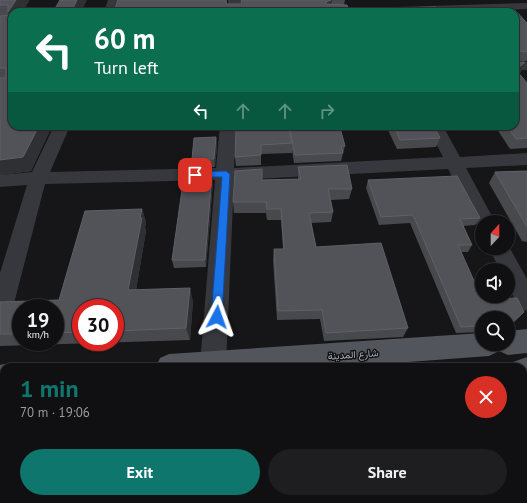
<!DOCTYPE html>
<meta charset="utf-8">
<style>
:root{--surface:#101012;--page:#1e1e20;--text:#f1f3f6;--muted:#9c9d9f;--line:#303032;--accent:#0f766e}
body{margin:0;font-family:"PT Sans",Vazirmatn,sans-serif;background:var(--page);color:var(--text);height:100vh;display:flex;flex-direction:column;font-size:15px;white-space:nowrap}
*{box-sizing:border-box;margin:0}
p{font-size:13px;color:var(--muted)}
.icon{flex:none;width:22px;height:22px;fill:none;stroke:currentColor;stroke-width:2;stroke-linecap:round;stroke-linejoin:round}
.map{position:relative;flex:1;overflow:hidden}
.side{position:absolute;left:0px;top:363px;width:527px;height:140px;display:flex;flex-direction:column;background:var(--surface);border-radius:12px 12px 0 0;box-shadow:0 1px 3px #0004,0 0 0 1px var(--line)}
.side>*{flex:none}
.guide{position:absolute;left:8px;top:8px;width:511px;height:122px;border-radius:12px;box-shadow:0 1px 3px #0004,0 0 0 1px var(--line);background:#0b6e4f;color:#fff;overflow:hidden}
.needle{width:26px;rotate:21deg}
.buttons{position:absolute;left:475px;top:215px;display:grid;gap:8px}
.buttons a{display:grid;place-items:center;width:40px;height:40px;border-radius:50%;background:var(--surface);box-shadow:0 1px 3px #0004,0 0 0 1px var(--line);font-size:20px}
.speed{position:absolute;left:12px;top:299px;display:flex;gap:8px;font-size:20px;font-weight:700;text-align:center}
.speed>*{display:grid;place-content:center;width:52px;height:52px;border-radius:50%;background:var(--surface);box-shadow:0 1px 3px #0004,0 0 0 1px var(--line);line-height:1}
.speed small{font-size:10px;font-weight:400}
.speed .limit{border:6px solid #d22;background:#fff;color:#111}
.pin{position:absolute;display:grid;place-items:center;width:34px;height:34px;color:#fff;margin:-17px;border-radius:8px;box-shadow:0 2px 6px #0006}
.me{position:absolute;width:44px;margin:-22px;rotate:4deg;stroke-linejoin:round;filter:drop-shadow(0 0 3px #0008)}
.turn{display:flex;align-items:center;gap:14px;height:84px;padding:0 20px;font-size:18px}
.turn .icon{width:52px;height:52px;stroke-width:2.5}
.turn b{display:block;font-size:28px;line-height:34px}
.lanes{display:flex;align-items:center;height:38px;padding:0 20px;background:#0003;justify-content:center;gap:20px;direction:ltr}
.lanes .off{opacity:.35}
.round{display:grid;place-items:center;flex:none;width:42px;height:42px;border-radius:21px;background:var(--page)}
.overview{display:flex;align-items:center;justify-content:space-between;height:68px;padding:0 20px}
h1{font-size:24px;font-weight:700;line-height:30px;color:var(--accent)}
.primary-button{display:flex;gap:8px;margin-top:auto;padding:8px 20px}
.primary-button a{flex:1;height:46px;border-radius:24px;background:var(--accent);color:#fff;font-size:16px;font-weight:700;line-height:46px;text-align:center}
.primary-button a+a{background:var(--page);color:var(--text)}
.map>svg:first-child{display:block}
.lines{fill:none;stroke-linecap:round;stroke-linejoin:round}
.minor{fill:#37383d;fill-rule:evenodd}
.major{fill:#53555c;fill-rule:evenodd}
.wall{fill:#47494d;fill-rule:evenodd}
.shaded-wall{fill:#2f3033}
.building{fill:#525359;stroke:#5f6168}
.route{fill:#1a73e8;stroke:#114b97}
.labels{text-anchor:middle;stroke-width:3;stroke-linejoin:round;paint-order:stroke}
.street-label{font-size:10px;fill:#a8adb8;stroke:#111113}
</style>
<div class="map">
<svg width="527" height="503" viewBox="0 0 527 503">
<rect width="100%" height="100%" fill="#161618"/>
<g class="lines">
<path class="minor" d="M108,0h12l-4,12h-12z
M228,0h12v12h-12z
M527,3v6l-84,3h-117l6,-3z
M515,62h12v8h-12z
M54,126h16l-20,46 166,-4 4,-42h16l-2,42 209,-11 -16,-31h16l17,31 67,-4v12l-61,3 29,54h-13v6l-4,-1 -30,-58 -214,11 -8,184 -2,3h-22l-2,-3 15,-184 -170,4 -33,127 -4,7 -8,3v-48l27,-88 -27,2v-12l32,-3z
M508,245l19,34v32l-8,-3 -11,-22v-16h-8l-11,-22h19z
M191,499h30v4h-30z"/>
<path class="major" d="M527,329v24l-19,2 -9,-4 -10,5 -148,11h-185l4,-9 9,-4 313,-21v11h26v-13z
M527,357v26l-4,1v-17h-12l2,-5z
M4,364l8,3h-8v23l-4,1v-26z
M4,393v28l-4,1v-28z"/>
</g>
<path class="wall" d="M0,0h28l1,1 -7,11h-10v114h40l-21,45 -31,4z
M227,0v4h14v-4h104l-1,5 -230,7z
M515,12l12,11v38h-8v1h6l-4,10 -2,1 8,10v65l-17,1 -15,-23h20z
M244,126h45l1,4 34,-1 -1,-3h111l6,12 -4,9 -39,2 -10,-21 -46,2 4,16 -4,15 -47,2 -2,-13v3l-31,1v11l-25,1 -1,-9z
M216,137l1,8 -2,22h-22l-1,-8z
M298,167l54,22 -3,10 -18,1 2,12 -2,10 -20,1 5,24 92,81 -5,9 -79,4 -4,-22 -43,1 -4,-60 1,-11h9l-2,-29h-14l-1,-7h-32l-1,-11 29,-22 36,-1z
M527,171v71l-5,-1 -33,-58 6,-11z
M368,180l112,38 -5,7 -12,1 9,19 -4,7h-7l21,66v14l-26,1 -46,-110 -31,2 -13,-37z
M213,182l-7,85 -32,1 -2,-8z
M142,209l4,13 -1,6 1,3 -10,59 57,11 -3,39 -190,6v-43l59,-3zM21,308h34v34h-34zM81,308h34v34h-34z
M523,478h4v21l-26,2v-2h22z
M22,499h91v4h-47v-4l-40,1z
M338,499h116l1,4h-117z"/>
<path class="shaded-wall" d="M16,0h12l1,1 -7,11h-10v9l-4,-9z
M77,0h10l-6,12h-10z
M331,0h1l-1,8 -6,3 1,-9z
M525,62l-4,10 -6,4 1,-6z
M39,126h13l-21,45 -31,4v-15z
M216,137l1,8 -2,22 -1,-8z
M212,174l1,8 -7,85 -1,-7z
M142,209l4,13 -1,6 1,3 -12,71 -6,-12z
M190,288l3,13 -3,39 -4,-12z
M108,499h5v4h-6z"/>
<path class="building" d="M0,0h16l-8,12v-7h-8z
M60,0h17l-6,12h-18z
M118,0h108v4h15v-4h90l-5,2v2l21,1 2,7h-235z
M436,7l3,4 19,-1 2,2h-70l-2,-4z
M515,10l12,13v29l-8,-1v11h6l-9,8 11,13v55l-11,1 -9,-13h8v-114h-30z
M12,15v111h27l-16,31 -23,3v-82h6v-10h-6v-52z
M245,126h44l3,17 -31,2v10l-26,2 1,-30h9z
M394,126h40l6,12 -40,2z
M340,128l5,18h-4l2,7 -48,2 -5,-25z
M216,137l-2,22h-22l2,-21z
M347,165l5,24h-24l5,23 -24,1 7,34 65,-4 27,85 -82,5 -4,-23 -44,1 -4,-62h10l-3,-40h-14l-1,-7h-33l2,-31 27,-2v11l39,-1 -3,-12z
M527,171v56l-32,-55z
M190,174h22l-7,86h-33l10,-70h7z
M457,176l23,42 -20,1 12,26h-14l21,47h2l1,1v3h1l1,3 33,-1 7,14 -16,15v-9h-26v8l-21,1 -48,-112 -32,2 -13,-37z
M142,209l-2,9h2l-14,72 62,-2 -4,40 -71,3v-23h-34v24l-26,1v-25h-34v26h-21v-32l59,-2 26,-89z
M523,478h4v20h-4z
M66,499h42l-1,4h-41z
M342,499h112l1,4h-113z"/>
<path class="route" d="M226,171l4,3 -8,143 -2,3 -3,1 -4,-1 -2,-3 11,-140h-27l-4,-2 4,-3z"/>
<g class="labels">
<g class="street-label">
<text transform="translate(353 354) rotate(-4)" y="4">شارع المدينة</text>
</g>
</g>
</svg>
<div class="buttons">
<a><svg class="needle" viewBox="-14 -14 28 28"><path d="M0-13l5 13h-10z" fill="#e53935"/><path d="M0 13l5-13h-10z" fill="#9c9d9f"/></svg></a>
<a><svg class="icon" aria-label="sound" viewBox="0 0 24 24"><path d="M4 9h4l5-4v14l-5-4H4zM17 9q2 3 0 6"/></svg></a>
<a><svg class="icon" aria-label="search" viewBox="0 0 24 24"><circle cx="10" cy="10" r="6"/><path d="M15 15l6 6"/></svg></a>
</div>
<div class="speed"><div>19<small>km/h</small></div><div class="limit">30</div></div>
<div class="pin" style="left:195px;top:175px;background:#d93025"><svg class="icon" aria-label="arrive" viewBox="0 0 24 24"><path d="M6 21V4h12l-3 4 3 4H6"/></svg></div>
<svg class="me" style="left:217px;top:317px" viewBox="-20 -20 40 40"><path d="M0-17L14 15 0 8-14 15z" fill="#1a73e8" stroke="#fff" stroke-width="4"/></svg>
<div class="guide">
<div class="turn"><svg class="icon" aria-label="left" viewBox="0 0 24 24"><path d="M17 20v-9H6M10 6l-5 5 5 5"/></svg><div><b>60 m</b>Turn left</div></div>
<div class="lanes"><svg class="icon" aria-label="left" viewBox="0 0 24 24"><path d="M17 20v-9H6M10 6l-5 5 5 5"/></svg><svg class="icon off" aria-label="ahead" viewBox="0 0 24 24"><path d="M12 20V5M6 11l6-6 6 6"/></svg><svg class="icon off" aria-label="ahead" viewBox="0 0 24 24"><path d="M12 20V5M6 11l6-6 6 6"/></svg><svg class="icon off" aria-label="right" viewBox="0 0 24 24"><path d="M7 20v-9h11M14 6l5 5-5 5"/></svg></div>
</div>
<section class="side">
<div class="overview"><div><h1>1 min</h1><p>70 m · 19:06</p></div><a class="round" style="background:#d93025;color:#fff"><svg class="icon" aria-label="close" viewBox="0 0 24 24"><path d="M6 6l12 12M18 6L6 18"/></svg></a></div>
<div class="primary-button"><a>Exit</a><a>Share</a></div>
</section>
</div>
